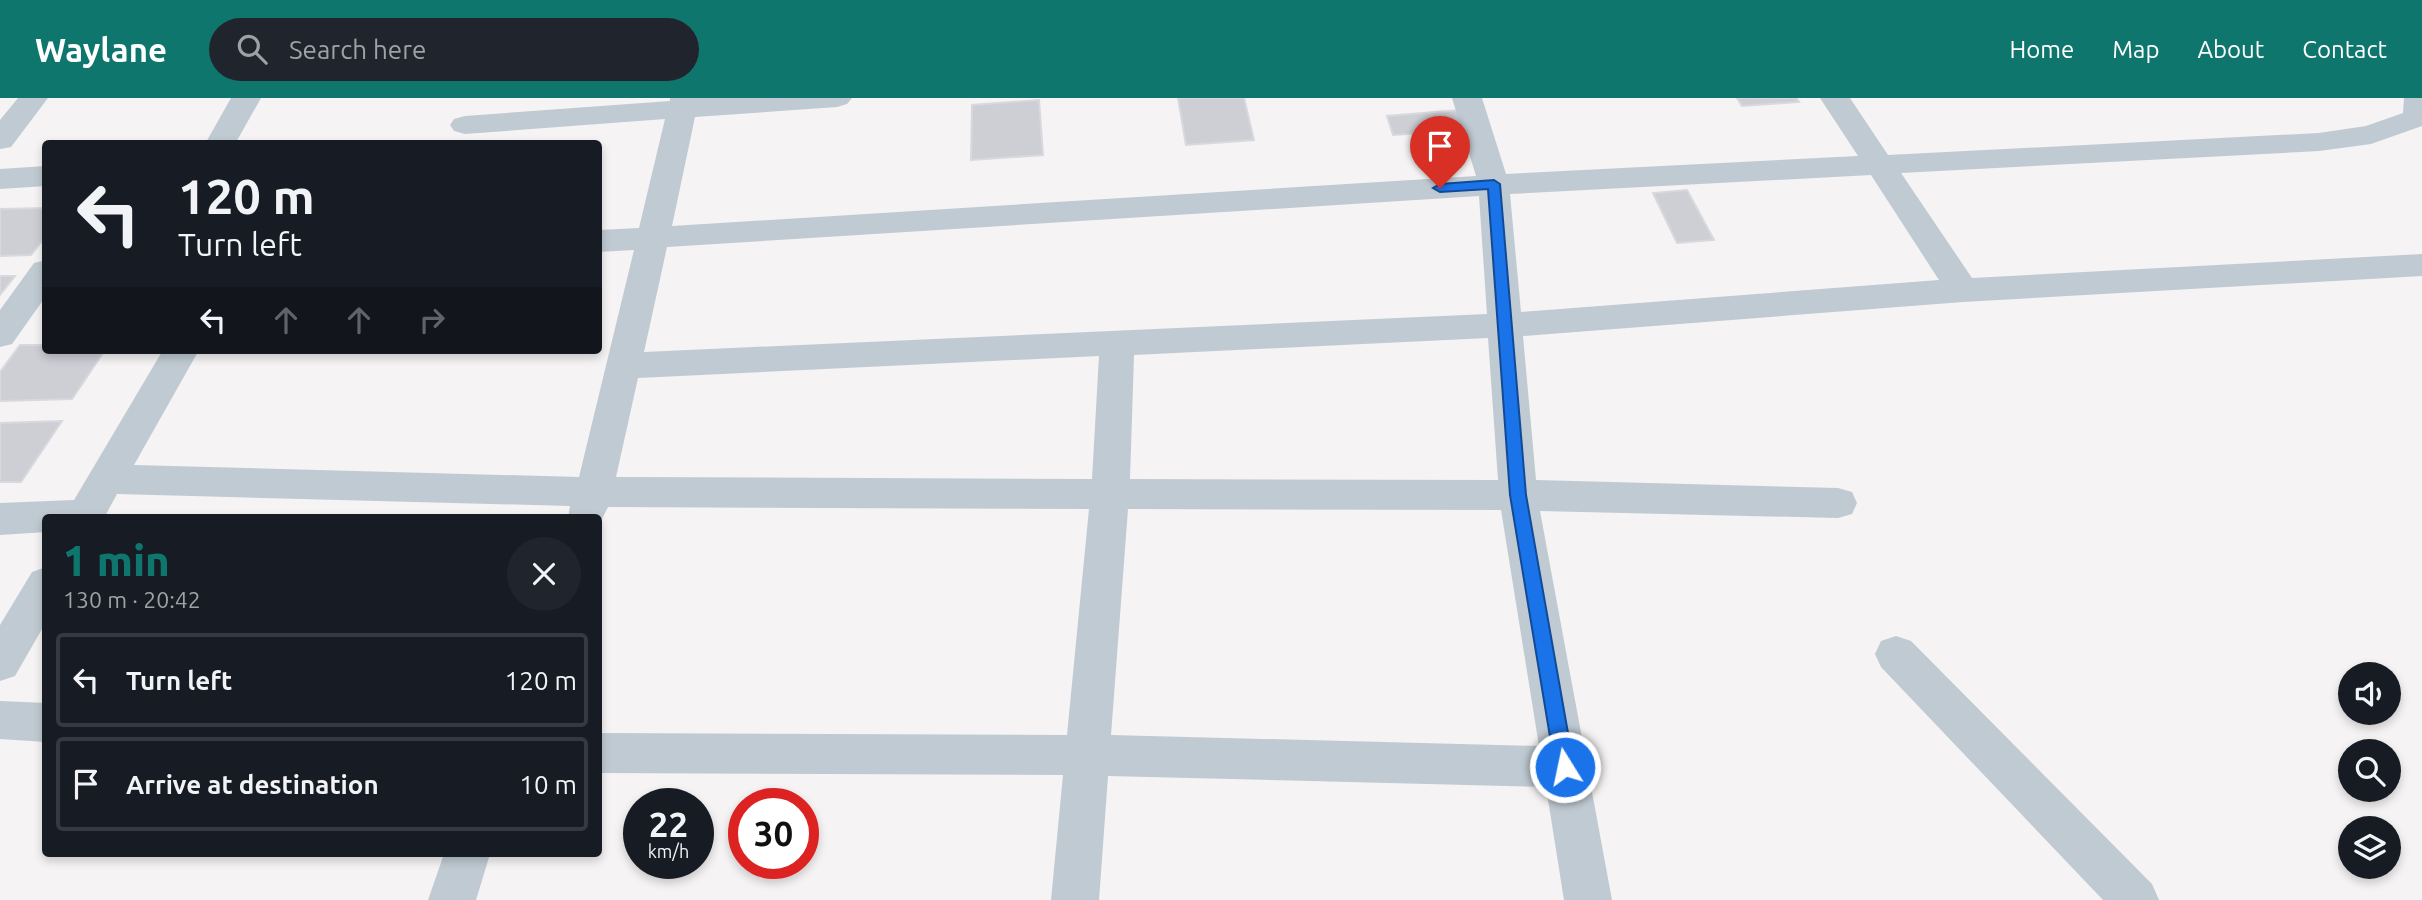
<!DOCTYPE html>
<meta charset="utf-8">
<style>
:root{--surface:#171b24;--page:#20242c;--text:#f1f3f6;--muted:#9ea1a6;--line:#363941;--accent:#0f766e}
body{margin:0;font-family:Ubuntu,sans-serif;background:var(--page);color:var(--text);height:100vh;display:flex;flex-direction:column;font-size:26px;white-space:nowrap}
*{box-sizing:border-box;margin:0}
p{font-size:23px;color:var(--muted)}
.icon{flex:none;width:38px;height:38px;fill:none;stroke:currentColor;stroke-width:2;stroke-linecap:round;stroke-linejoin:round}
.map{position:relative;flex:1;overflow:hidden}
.sheet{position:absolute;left:42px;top:416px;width:560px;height:343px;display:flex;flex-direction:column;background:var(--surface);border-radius:7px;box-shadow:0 4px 10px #0003}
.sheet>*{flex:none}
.banner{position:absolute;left:42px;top:42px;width:560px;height:214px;border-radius:7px;box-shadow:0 4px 10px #0003;background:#171b24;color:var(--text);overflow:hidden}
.fabs{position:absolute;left:2338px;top:564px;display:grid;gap:14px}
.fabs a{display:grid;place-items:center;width:63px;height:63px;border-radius:50%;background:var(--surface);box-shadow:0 4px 10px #0003;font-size:35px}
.speed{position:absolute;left:623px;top:690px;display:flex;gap:14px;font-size:35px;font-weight:700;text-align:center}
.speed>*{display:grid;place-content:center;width:91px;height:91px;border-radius:50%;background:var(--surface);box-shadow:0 4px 10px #0003;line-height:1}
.speed small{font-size:18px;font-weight:400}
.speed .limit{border:10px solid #d22;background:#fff;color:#111}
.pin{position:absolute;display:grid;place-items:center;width:60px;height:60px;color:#fff;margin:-72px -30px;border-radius:50% 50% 50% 0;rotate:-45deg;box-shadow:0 0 7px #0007}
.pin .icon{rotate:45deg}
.me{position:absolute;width:77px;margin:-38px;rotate:350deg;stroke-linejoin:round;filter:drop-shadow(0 0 5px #0008)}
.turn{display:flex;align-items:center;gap:24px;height:147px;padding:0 21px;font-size:32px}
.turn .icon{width:91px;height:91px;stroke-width:2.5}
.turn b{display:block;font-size:49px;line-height:60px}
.lanes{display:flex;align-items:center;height:66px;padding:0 21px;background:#0003;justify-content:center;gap:35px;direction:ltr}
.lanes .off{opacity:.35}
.round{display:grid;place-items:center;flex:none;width:74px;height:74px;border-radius:37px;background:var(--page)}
.head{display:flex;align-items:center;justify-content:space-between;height:119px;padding:0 21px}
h1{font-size:42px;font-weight:800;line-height:52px;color:var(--accent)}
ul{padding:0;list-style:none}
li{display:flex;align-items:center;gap:21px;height:94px;margin:0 14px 10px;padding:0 7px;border:4px solid var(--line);border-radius:7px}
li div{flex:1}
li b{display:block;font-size:26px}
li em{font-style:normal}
header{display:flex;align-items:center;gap:42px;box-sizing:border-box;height:98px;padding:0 35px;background:var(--accent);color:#fff}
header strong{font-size:33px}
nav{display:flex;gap:38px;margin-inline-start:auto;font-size:24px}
.search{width:490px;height:63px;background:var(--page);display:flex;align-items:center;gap:18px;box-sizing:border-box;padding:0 24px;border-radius:38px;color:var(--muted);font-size:26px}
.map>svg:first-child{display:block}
.building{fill:#cdcfd5;stroke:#d7d9de;stroke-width:2}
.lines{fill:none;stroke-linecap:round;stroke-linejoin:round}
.minor{fill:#c0cad2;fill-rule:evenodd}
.route{fill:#1a73e8;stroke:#114b97;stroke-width:2}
</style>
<header>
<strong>Waylane</strong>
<div class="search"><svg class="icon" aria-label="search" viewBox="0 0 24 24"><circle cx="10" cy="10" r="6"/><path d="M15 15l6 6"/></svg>Search here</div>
<nav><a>Home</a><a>Map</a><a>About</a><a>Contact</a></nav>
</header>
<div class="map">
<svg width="2422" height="802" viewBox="0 0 2422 802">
<rect width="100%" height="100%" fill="#f5f3f3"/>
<path class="building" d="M1178,0h66l10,42 -68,5z
M1737,0h59l3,4 -57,4z
M1039,2l4,55 -72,5 1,-55z
M1460,12l7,20 -74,5 -6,-19z
M1687,92l27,50 -37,3 -24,-50z
M46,110v28l-15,19 -31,1v-47z
M0,178h15l-15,19z
M20,247h26v5h59l-33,49 -72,2v-29z
M62,323l-41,61h-21v-59z"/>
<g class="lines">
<path class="minor" d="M18,0h30l-37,49 -11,2v-29z
M231,0h30l-26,46h-30z
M670,0h182l-5,6 -10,3 -142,10 -23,109 804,-50 -24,-78h30l24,76 352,-18 -38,-58h30l38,57 431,-22 47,-7 37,-13 1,-15h18v28l-51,18 -52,7 -418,22 71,105 450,-24v22l-459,26 -440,34 13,144 302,8 14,4 5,11 -5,11 -14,4 -298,-7 72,389h-48l-18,-113 -438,-11 -9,124h-48l12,-125 -465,-2v-40l469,2 22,-226 -481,-2 -10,20v-9h-30l2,-12 -453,-12 -13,24h-58v14l-46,3v-32l74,-3 89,-150h36l-65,115 445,12 55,-227 -36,2v-22l41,-2 26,-109 -200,15 -11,-3 -4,-6 4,-6 11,-3 205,-15zM1871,77l68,105 -418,32 -11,-118zM1479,98l8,118 -843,38 23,-105zM1488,240l10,142 -368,-1 4,-124zM1099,258l-7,123 -476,-2 22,-99zM1128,411l373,1 38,236 -428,-11z
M46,68v20l-46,3v-20z
M46,162v36l-34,48 -12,3v-37l34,-47z
M46,469v55l-31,54 -15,5v-56l32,-53z
M1896,538l15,5 241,243 7,16h-56l-222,-233 -6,-13 6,-13z
M0,603l46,2v39l-46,-3z
M444,756h46l-14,46h-48z"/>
</g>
<path class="route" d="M1494,82l6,4 26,311 48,272 -3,6 -6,3 -7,-3 -3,-6 -45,-272 -22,-306 -48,3 -7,-4 7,-4z"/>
</svg>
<div class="fabs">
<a><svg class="icon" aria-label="sound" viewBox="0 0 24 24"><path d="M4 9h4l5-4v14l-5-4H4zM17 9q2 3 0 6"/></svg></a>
<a><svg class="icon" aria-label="search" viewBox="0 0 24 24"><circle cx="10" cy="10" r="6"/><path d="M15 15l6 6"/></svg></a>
<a><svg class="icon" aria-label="layers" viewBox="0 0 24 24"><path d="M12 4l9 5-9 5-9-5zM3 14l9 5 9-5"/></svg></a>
</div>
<div class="speed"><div>22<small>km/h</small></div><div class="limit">30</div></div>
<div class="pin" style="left:1440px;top:90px;background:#d93025"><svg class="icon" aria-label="arrive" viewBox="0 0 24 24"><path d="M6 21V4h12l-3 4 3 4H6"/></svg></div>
<svg class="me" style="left:1565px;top:669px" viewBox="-20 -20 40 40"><circle r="17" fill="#1a73e8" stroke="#fff" stroke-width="3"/><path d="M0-11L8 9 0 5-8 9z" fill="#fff"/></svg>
<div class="banner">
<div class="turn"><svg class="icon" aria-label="left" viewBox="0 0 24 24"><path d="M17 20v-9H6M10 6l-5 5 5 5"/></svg><div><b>120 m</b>Turn left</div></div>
<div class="lanes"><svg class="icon" aria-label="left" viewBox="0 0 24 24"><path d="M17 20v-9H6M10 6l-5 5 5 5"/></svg><svg class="icon off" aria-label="ahead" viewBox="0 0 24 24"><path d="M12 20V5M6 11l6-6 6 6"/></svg><svg class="icon off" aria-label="ahead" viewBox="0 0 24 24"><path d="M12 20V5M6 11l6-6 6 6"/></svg><svg class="icon off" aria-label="right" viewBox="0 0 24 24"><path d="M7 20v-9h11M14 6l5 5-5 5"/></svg></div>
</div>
<section class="sheet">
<div class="head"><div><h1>1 min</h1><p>130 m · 20:42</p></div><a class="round"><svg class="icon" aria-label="close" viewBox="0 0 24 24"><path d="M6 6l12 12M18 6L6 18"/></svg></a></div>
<ul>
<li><svg class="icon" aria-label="left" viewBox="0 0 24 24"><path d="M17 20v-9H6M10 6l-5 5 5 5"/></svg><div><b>Turn left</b></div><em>120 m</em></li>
<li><svg class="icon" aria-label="arrive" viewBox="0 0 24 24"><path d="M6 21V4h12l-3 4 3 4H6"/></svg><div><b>Arrive at destination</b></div><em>10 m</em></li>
</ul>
</section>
</div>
